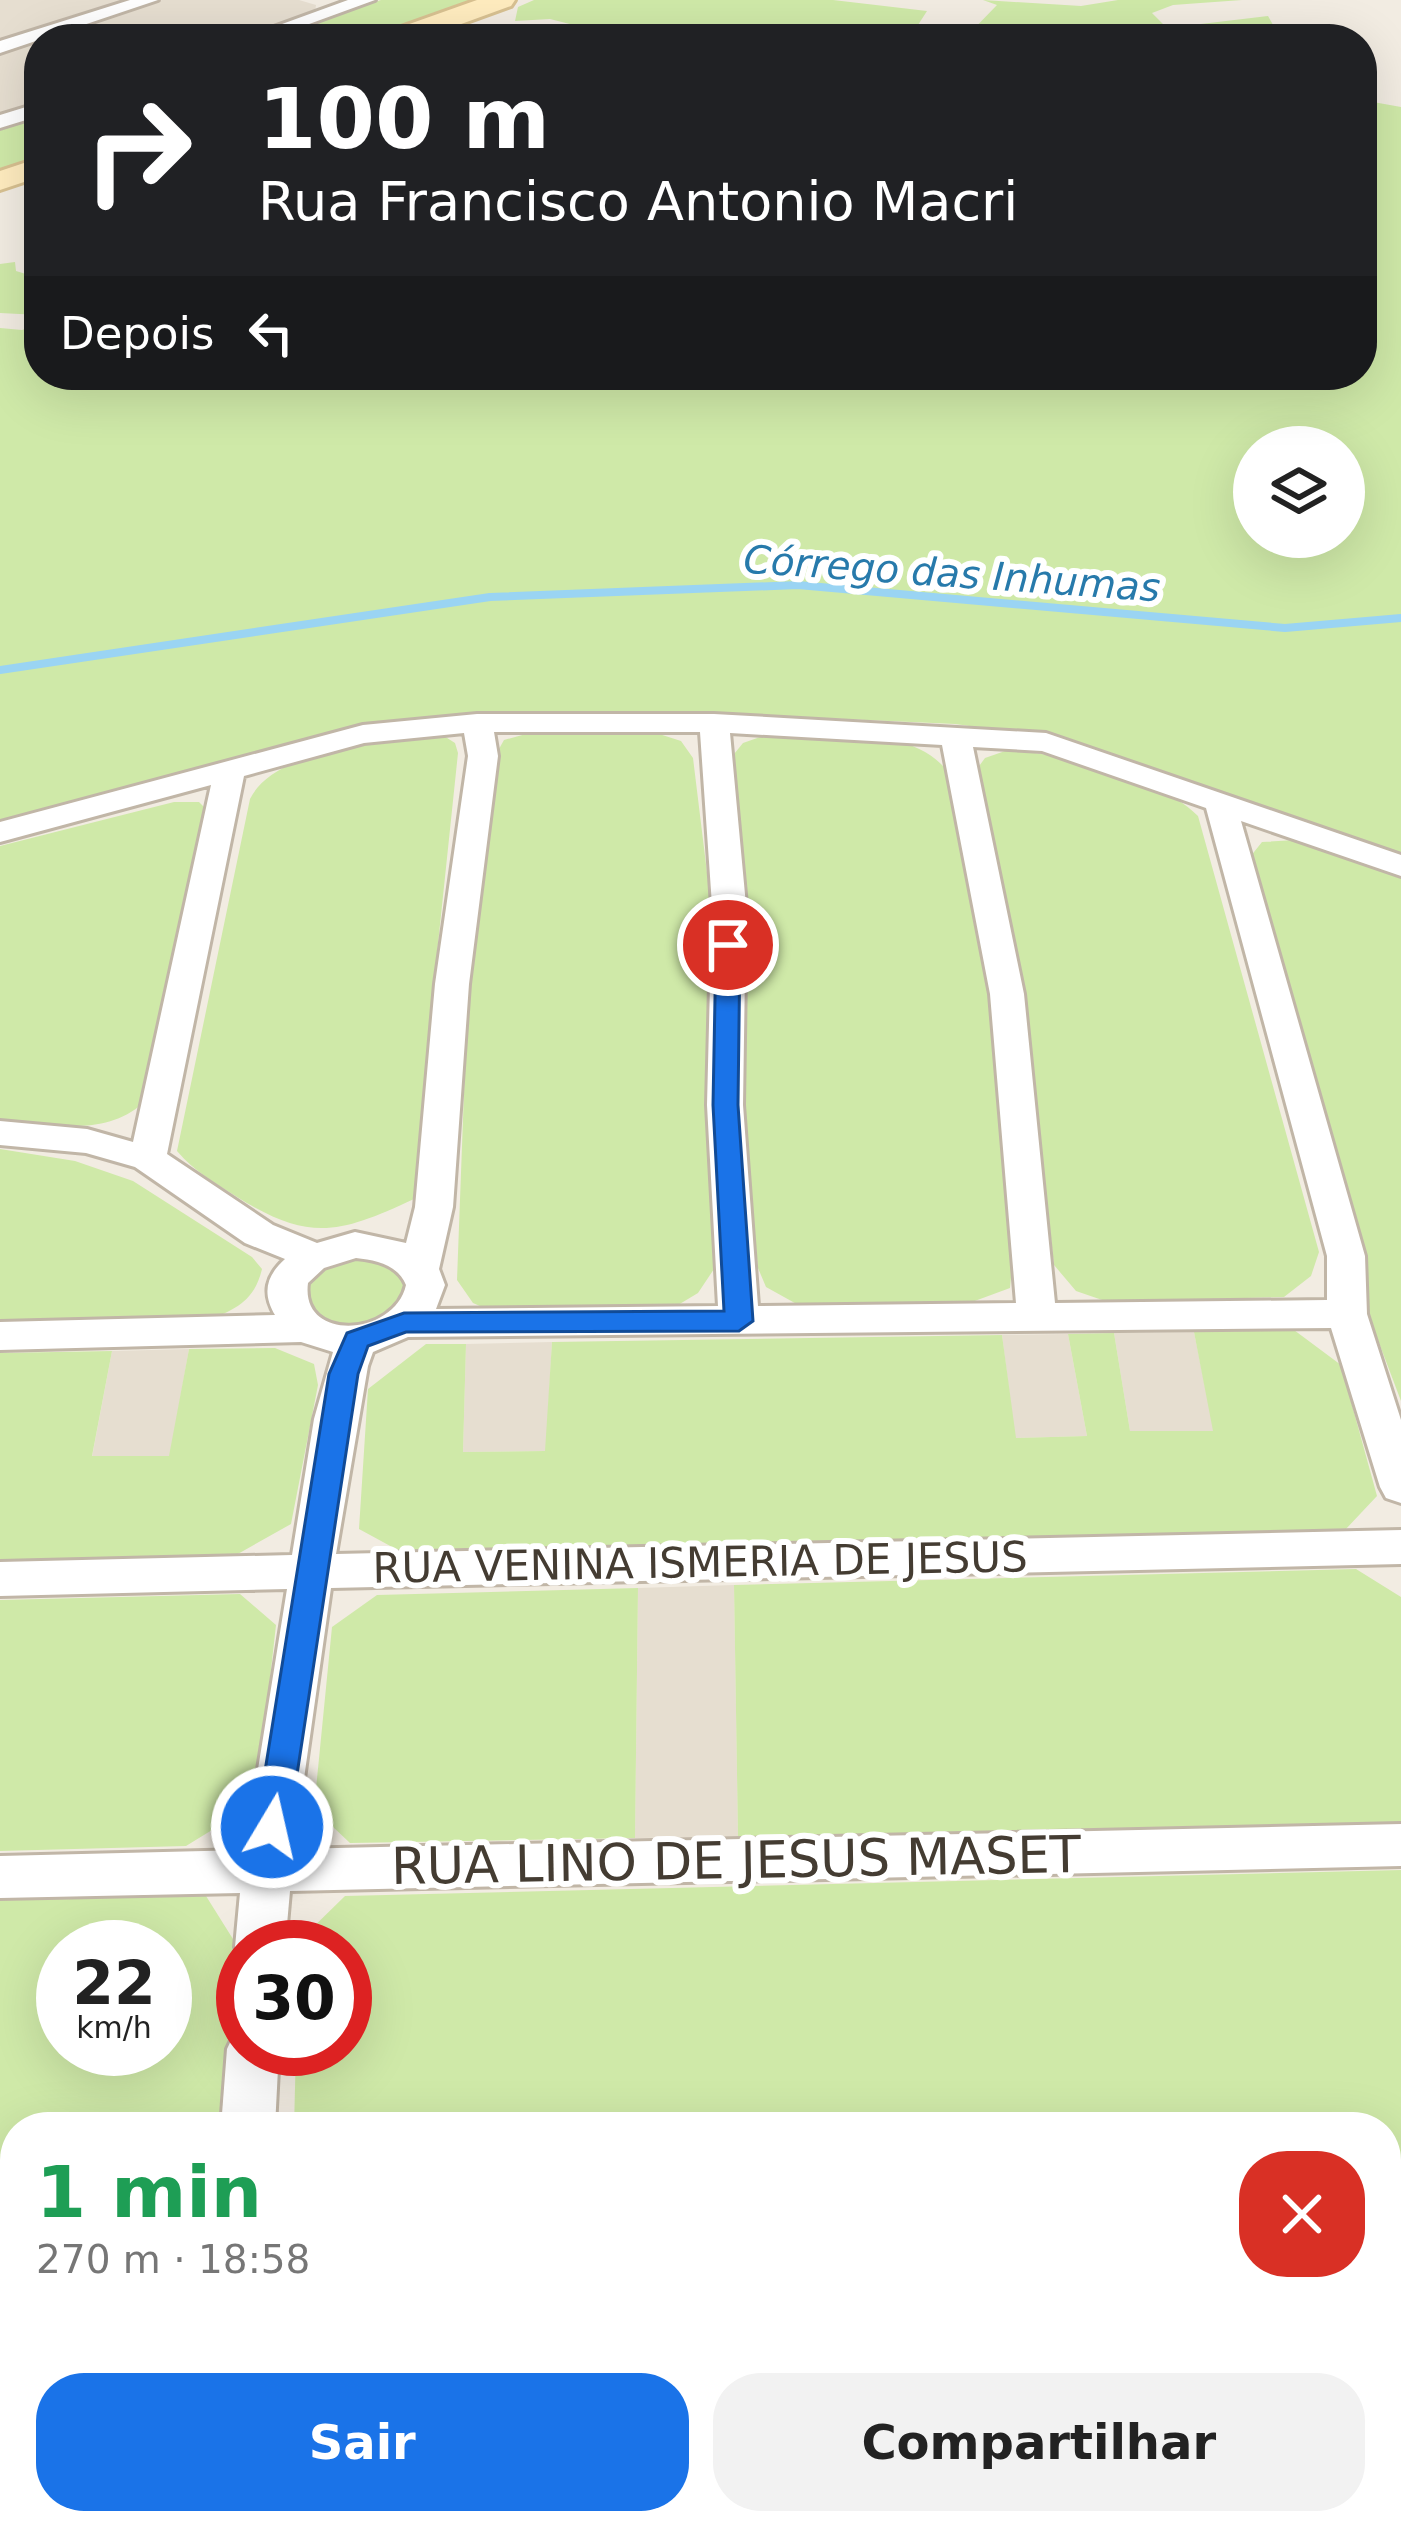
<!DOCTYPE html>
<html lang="pt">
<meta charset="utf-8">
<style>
:root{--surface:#fff;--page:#f2f2f2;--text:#222;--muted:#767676;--accent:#1a73e8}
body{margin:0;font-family:"DejaVu Sans",sans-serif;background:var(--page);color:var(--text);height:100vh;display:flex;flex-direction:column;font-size:45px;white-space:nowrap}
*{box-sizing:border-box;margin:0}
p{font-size:39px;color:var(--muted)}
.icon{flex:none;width:66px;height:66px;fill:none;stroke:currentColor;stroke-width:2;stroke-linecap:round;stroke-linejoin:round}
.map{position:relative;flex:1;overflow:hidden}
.panel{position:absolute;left:0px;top:2112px;width:1401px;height:423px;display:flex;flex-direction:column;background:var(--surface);border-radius:48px 48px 0 0;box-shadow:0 12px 48px #0002}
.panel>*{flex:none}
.top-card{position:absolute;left:24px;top:24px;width:1353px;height:366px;border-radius:48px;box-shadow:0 12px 48px #0002;background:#202124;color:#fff;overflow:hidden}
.buttons{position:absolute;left:1233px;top:426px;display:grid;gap:24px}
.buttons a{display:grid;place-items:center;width:132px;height:132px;border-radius:50%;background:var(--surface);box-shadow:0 12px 48px #0002;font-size:60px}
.speed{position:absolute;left:36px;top:1920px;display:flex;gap:24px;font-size:60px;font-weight:700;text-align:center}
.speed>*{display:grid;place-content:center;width:156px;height:156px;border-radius:50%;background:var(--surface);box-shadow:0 12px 48px #0002;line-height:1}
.speed small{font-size:30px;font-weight:400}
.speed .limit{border:18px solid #d22;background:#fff;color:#111}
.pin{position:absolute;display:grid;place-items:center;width:102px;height:102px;color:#fff;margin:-51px;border:6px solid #fff;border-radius:50%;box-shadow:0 3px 12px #0007}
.me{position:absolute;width:132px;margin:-66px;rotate:9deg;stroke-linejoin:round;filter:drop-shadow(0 0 9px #0008)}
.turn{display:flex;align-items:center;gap:42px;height:252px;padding:0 36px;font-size:54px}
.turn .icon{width:156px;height:156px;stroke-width:2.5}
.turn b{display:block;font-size:84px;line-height:102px}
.then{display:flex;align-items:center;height:114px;padding:0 36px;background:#0003;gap:24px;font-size:45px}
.round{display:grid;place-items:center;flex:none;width:126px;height:126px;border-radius:48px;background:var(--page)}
.head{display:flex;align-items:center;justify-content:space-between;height:204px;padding:0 36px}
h1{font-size:72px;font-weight:700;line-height:90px;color:#1e9e55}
.action{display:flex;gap:24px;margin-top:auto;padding:24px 36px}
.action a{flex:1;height:138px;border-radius:48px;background:var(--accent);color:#fff;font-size:48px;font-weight:700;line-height:138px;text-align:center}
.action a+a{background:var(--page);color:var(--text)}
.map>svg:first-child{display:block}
.residential{fill:#e6ded0}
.green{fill:#cfe9a8;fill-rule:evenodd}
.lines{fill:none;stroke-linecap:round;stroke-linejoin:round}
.stream{stroke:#9ad4f3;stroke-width:8}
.minor-casing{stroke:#c1b6a7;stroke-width:6}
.secondary-casing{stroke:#d8c191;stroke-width:6}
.minor{fill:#fff;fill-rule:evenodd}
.secondary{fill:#ffecbf;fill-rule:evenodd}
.route{fill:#1a73e8;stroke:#114b97;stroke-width:3}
.labels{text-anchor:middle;stroke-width:12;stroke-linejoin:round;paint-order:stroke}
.far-water-label{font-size:39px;font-style:italic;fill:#277aab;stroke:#fff}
.street-label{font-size:42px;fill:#443c32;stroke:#fff}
.near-street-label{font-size:51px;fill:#443c32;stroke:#fff}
</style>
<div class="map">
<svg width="1401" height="2534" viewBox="0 0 1401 2534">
<rect width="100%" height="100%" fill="#f2ece2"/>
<path class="residential" d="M0,0h139l-139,43z
M162,0h137l17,5 -1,7 -82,27h-194v65l-39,13v-66z
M1194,1332l20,99h-84l-16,-98z
M1068,1334l19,102 -72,2 -13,-103z
M552,1342l-6,109 -83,1 3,-108z
M189,1349l-19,107 -78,1 20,-106z
M734,1585l4,252 -103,1 3,-250z"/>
<path class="green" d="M381,0h97l-110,39h-103z
M534,0h299l94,11 -18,28h-280l-79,-20 -35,2 3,-14z
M983,0l98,6 37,-6h124l-69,5 -21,8 15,15 101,-12 13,23h-317l33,-34z
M1362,100l39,7v749l-352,-119 -94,-13 -245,-11h-233l-119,15 -358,93v-493l22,2 17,-6v51h592l44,15 108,-15h579v-233l4,-6zM1254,447h90v90h-90z
M39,114v41l-39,14v-42z
M15,262l1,9 23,7v37l-39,-2v-49z
M533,732l123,1 25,8 12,17 18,147 -6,199 9,165 -16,24 -25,15 -175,6 -25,-11 -16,-23 11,-295 27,-229 9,-16z
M444,736l11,7 3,10 -24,229 -12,193 -8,24c-75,35 -105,43 -177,-2 -22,-14 -43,-26 -60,-46l73,-352c25,-52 141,-59 194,-63z
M763,736c57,2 140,-13 181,31l45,223 24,267 -3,31 -38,14 -170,5 -36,-20 -8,-19 -16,-165 -12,-344 13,-16z
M1008,750c55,4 151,26 190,66l121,436 -8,24 -27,21 -176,5 -32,-11 -22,-26 -30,-267 -50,-225 11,-15z
M174,802h25l8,8 -64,293c-39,35 -94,21 -143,16v-273z
M1295,840l106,38v523l-31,-82 -7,-59 -113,-403 12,-15z
M0,1149l75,12 58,20 119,76 10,12c-8,34 -29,42 -60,53l-202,3z
M339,1257l47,3 20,19 -4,24c-38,31 -53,27 -96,10l-3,-32z
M1294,1330l47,35 36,131 -32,34 -940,24 -46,-25 9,-140 58,-45h40l-3,108 82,-1 7,-109 450,-7 14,103 71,-2 -19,-102 46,-1 16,98h83l-19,-99z
M275,1348l39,16 4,21 -27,139 -55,31 -236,6v-208l112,-2 -20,105h77l20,-107z
M1356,1569l45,28v231l-663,9 -4,-252z
M638,1588l-3,250 -285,5 -36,-34 18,-182 45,-32z
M240,1594l36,31 -20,178 -70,43 -186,5v-251z
M1401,1870v321h-15v-64h-1092l2,-78h49v-102h-45v-7l45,-44z
M206,1896l37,59 -20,172h-208v88h-15v-317zM63,1947h102v102h-102z
M1386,2245h15v289h-1145l1,-14h1129z
M0,2279h15v241h169l-2,14h-182z"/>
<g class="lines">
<path class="stream" d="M0,670l490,-73 308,-12 487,43 116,-10"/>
<defs>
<path id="minor" d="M130,0h28l-158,53v-12z
M348,0h27l-107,39h-27z
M39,103v13l-39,12v-13z
M477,714h237l332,19 355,122v21l-160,-55 124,435 2,58 34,106v83l-15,-5 -6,-11 -49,-159 -923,9 -35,15 -5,14 -32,188 1065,-24v34l-1070,24 -37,261 1107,-25v42l-1111,25 -5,56h-42v16l-8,-16 5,-54 -240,5v-42l245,-6 42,-261 -287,7v-34l292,-7 22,-136 19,-67 -32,-10 -301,8v-28l275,-7c-13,-22 -9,-39 10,-56l-40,-16 -110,-76 -49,-14 -86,-8v-24l87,8 46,13 78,-357 -211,57v-20l363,-97zM494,732h206l12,173 -5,200 11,201 -282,3 9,-24 -6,-16 14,-62 16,-223 29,-228zM464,733l4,23 -33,228 -20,223 -9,36 -51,-11 -38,11 -44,-18 -106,-71 77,-378 120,-33zM730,733l212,12 48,249 26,309 -258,3 -15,-201 3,-200zM973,747l69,4 164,57 121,448v44l-272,3 -31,-309zM356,1258c20,2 42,7 50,27 -11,51 -106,58 -98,-2l16,-15z
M243,2029v20h36l-4,78h-54l6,-78 8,-17z
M1401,2182v52l-15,1v-52z
M15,2220v54l-15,1v-54z
M188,2520h60l-1,14h-60z"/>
<path id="secondary" d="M477,0h38l-4,6 -91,33h-40l4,-6z
M39,158v19l-39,13v-19z"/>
</defs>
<use href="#minor" class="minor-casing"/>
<use href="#secondary" class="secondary-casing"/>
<use href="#minor" class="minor"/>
<use href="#secondary" class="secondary"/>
</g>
<path class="route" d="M728,938l12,7 -2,160 15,216 -14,10 -333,1 -38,14 -10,28 -69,453 -5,10 -12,4 -12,-4 -4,-10 73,-453 18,-41 57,-20 320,-2 -11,-206 3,-160z"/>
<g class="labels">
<g class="far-water-label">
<text transform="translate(952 573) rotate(4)" y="14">Córrego das Inhumas</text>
</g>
<g class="street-label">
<text transform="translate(700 1562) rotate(-1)" y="15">RUA VENINA ISMERIA DE JESUS</text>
</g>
<g class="near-street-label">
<text transform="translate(736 1860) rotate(-1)" y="18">RUA LINO DE JESUS MASET</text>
</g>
</g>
</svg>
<div class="buttons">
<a><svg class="icon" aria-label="layers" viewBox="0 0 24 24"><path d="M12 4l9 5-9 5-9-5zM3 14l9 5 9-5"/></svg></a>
</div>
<div class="speed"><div>22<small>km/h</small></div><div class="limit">30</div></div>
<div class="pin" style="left:728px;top:945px;background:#d93025"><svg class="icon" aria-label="arrive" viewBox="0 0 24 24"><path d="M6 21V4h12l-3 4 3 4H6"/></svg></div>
<svg class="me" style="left:272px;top:1827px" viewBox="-20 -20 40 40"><circle r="17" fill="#1a73e8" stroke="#fff" stroke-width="3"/><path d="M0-11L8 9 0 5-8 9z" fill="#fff"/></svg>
<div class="top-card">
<div class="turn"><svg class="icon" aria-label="right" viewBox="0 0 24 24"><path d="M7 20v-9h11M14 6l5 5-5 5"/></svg><div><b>100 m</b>Rua Francisco Antonio Macri</div></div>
<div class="then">Depois<svg class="icon" aria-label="left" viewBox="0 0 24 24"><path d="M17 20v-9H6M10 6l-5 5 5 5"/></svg></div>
</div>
<section class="panel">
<div class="head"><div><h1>1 min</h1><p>270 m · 18:58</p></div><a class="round" style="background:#d93025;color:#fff"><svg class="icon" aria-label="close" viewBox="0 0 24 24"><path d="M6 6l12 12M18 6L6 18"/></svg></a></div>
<div class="action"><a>Sair</a><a>Compartilhar</a></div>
</section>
</div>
